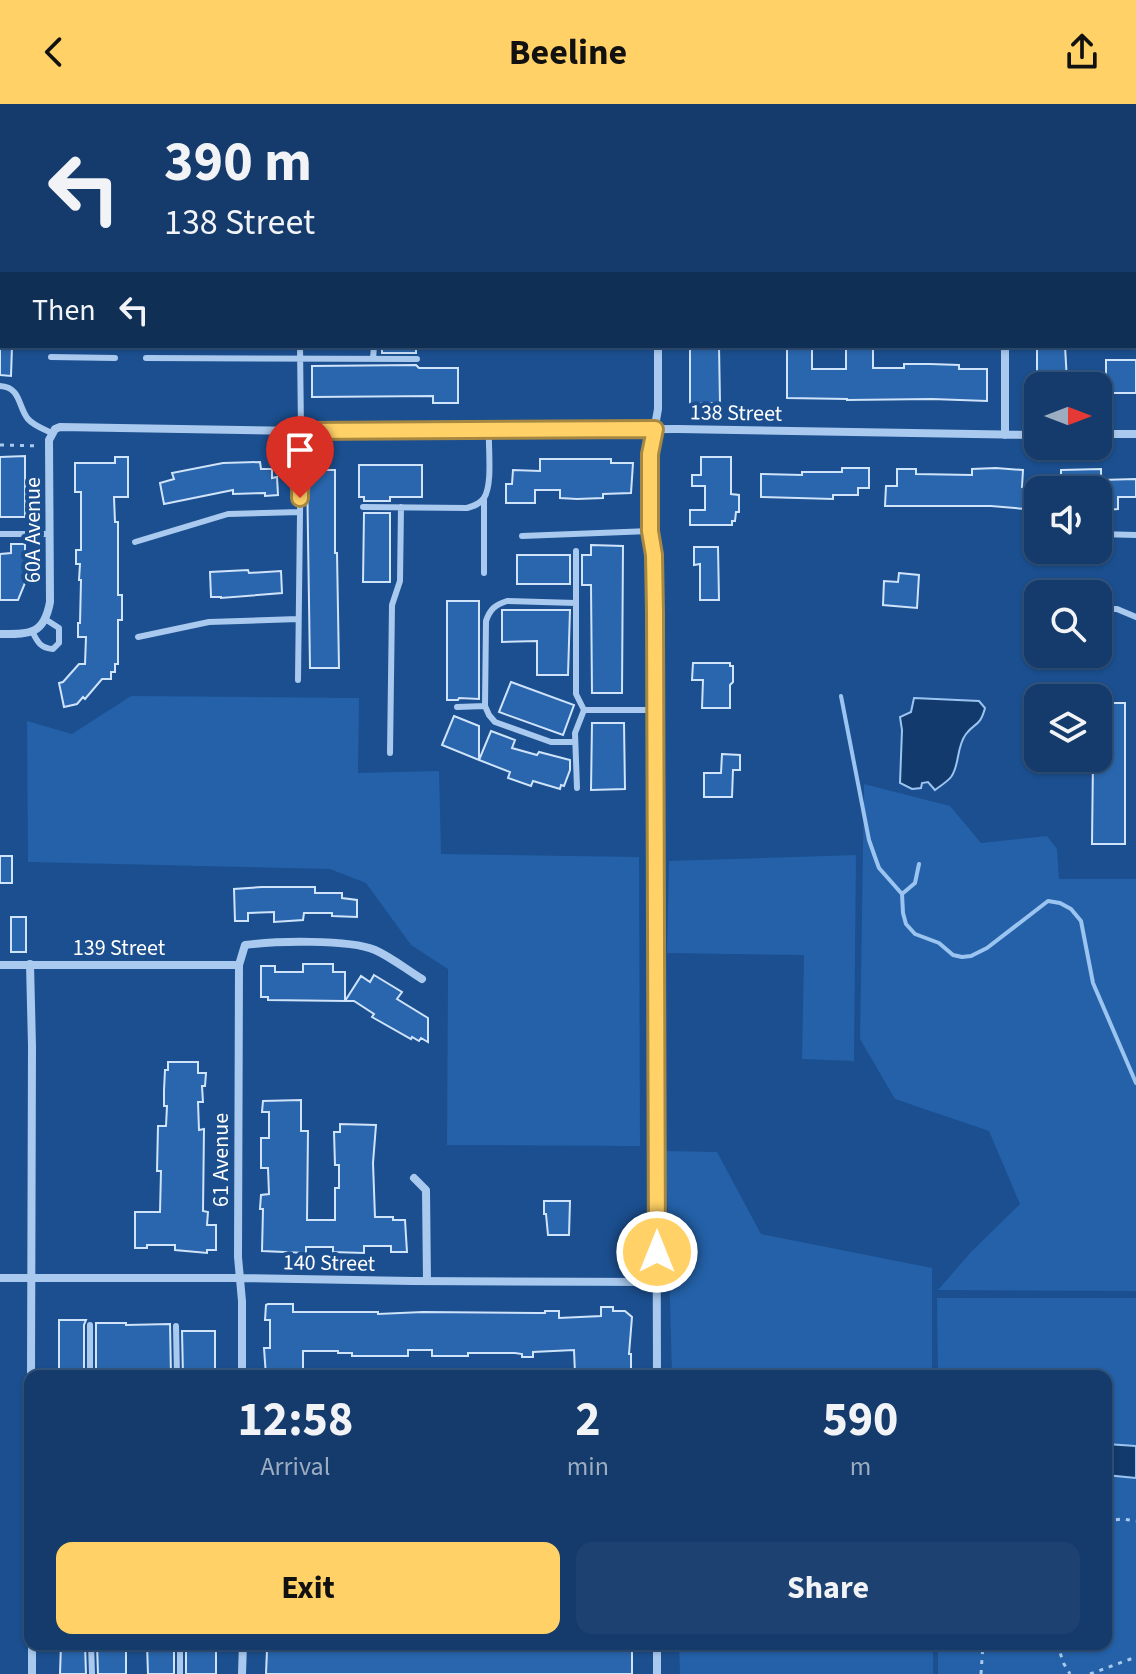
<!DOCTYPE html>
<style>
:root{--surface:#143b6b;--page:#1d4271;--text:#f1f3f6;--muted:#9dadc1;--line:#33557e;--accent:#ffd166}
body{margin:0;font-family:"Source Sans 3",sans-serif;background:var(--page);color:var(--text);height:100vh;display:flex;flex-direction:column;font-size:30px;white-space:nowrap}
*{box-sizing:border-box;margin:0}
p{font-size:26px;color:var(--muted)}
.icon{flex:none;width:44px;height:44px;fill:none;stroke:currentColor;stroke-width:2;stroke-linecap:round;stroke-linejoin:round}
.map{position:relative;flex:1;overflow:hidden}
.drawer{position:absolute;left:24px;top:1266px;width:1088px;height:280px;display:flex;flex-direction:column;background:var(--surface);border-radius:16px;box-shadow:0 2px 6px #0004,0 0 0 2px var(--line)}
.drawer>*{flex:none}
.hud{position:absolute;left:0px;top:0px;width:1136px;height:244px;box-shadow:0 2px 6px #0004,0 0 0 2px var(--line);background:#143b6b;color:var(--text);overflow:hidden}
.needle{width:52px;rotate:90deg}
.buttons{position:absolute;left:1024px;top:268px;display:grid;gap:16px}
.buttons a{display:grid;place-items:center;width:88px;height:88px;border-radius:16px;background:var(--surface);box-shadow:0 2px 6px #0004,0 0 0 2px var(--line);font-size:40px}
.pin{position:absolute;display:grid;place-items:center;width:68px;height:68px;color:#fff;margin:-82px -34px;border-radius:50% 50% 50% 0;rotate:-45deg;box-shadow:0 0 8px #0007}
.pin .icon{rotate:45deg}
.me{position:absolute;width:88px;margin:-44px;rotate:0deg;stroke-linejoin:round;filter:drop-shadow(0 0 6px #0008)}
.turn{display:flex;align-items:center;gap:28px;height:168px;padding:0 32px;font-size:36px}
.turn .icon{width:104px;height:104px;stroke-width:2.5}
.turn b{display:block;font-size:56px;line-height:68px}
.then{display:flex;align-items:center;height:76px;padding:0 32px;background:#0003;gap:16px;font-size:30px}
.eta{display:flex;justify-content:space-evenly;align-items:center;height:136px;text-align:center}
.eta b{font-size:48px;font-weight:700;line-height:56px}
.cta{display:flex;gap:16px;margin-top:auto;padding:16px 32px}
.cta a{flex:1;height:92px;border-radius:16px;background:var(--accent);color:#111;font-size:32px;font-weight:700;line-height:92px;text-align:center}
.cta a+a{background:var(--page);color:var(--text)}
header{display:flex;justify-content:space-between;align-items:center;height:104px;padding:0 32px;background:var(--accent);color:#111;font-size:36px;font-weight:700}
.map>svg:first-child{display:block}
.green{fill:#2461a8}
.water{fill:#123a6d;stroke:#9cc4f0;stroke-width:2}
.lines{fill:none;stroke-linecap:round;stroke-linejoin:round}
.stream{stroke:#9cc4f0;stroke-width:4}
.building{fill:#2a66ad;stroke:#cfe3fa;stroke-width:2}
.path{stroke:#a9c9ee;stroke-width:3;stroke-dasharray:4 6;stroke-linecap:butt}
.lane{stroke:#a9c9ee;stroke-width:6}
.street{stroke:#a9c9ee;stroke-width:8}
.primary{stroke:#f0f6ff;stroke-width:20}
.route-casing{stroke:#a68842;stroke-width:20}
.route{stroke:#ffd166;stroke-width:14}
.labels{text-anchor:middle;stroke-width:8;stroke-linejoin:round;paint-order:stroke}
.street-label{font-size:22px;fill:#fff;stroke:#1b4f8f}
</style>
<header><svg class="icon" aria-label="back" viewBox="0 0 24 24"><path d="M15 5l-7 7 7 7"/></svg>Beeline<svg class="icon" aria-label="share" viewBox="0 0 24 24"><path d="M12 15V3M7 8l5-5 5 5M5 13v7h14v-7"/></svg></header>
<div class="map">
<svg width="1136" height="1570" viewBox="0 0 1136 1570">
<rect width="100%" height="100%" fill="#1b4f8f"/>
<path class="green" d="M131,592l228,2 -1,75 81,-2 2,83 198,3 1,289 -193,-1 1,-176 -37,-24 -45,-62 -36,-14 -302,-7 -1,-141 45,13z
M864,680l86,22 31,37 66,-7 10,13 2,30h77v412l-198,-1 33,-38 49,-48 -31,-73 -94,-32 -35,-60z
M856,751l-2,206 -52,-2 2,-104 -137,-2 2,-92z
M666,1047l51,1 44,82 171,34v108h-260z
M937,1194h199v376h-198v-30h168v-268h-168z
M679,1540h254v30h-253z"/>
<path class="water" d="M914,594l65,3 6,7c-5,19 -10,14 -19,26 -10,13 -6,31 -15,43 -4,5 -11,9 -16,13l-7,-8 -6,1 -1,5 -9,1 -12,-6 2,-53 -2,-13 11,-5z
M1106,1340l30,2v32l-30,-3z"/>
<g class="lines">
<path class="stream" d="M841,592l28,144 6,17 4,11 23,26 1,19 3,11 9,10 24,9 14,12 9,2 9,-1 16,-8 61,-47 12,2 11,6 10,12 12,62 43,100
M902,790l13,-11 4,-19"/>
</g>
<path class="building" d="M0,242h12l-1,30 -11,-1z
M382,242h34v7h-34z
M719,242l1,57 -30,1v-57z
M787,242h25v23h34v-23h27v22h31v-4h26l29,1v4h28v32l-55,-2 -85,1v-1l-60,-1z
M1037,242h28l2,35h-2v5h-28z
M1106,256h30v33h-30z
M416,261l3,3h39v35h-25v-7l-121,1v-31z
M25,352v61h-25v-60z
M115,353h13v40h-14l1,25h3v73h4v25h-4v44h-3v8h-4v7h-9l-17,20 -2,-2 -6,7 -13,3 -5,-24 4,-1 16,-18h6l1,-27h-8v-14h2l1,-43h-2l1,-16h-4v-14h5v-58h-6v-29h40z
M701,353h30v37l8,1v17h-3l-1,9h-3v4h-42v-15h15v-24h-13v-11h9z
M540,355h71v4h22l-2,30 -28,1v4l-26,1 -17,-1v-8h-25v13h-29v-19h6l1,-14 27,1z
M260,358l1,7h11v9l5,-1 1,18 -13,1v-3l-32,1v-4l-69,14 -4,-21 14,-4 -2,-6 51,-10z
M359,361h63v32h-32v4h-26v-4h-5z
M842,364h27v20h-11v7h-25v4l-72,-2v-23l41,1v-3h40z
M996,364l27,2 -1,17 16,1 -1,22 -46,-4h-106l1,-20h11v-17h19v5l56,1v-6z
M1101,365v11l35,-1v18h-18v12l-12,1v-6h-8v-14h-37v-20z
M307,366h28v83h2l2,115h-29z
M364,409h26v69h-27z
M11,440h14v39l-7,17h-18v-46l11,-1z
M591,441l32,1 -1,147h-30l-1,-108h-9v-30h9z
M694,443h24l1,53h-19v-36l-6,1z
M517,451h53v29h-53z
M248,466l1,3 32,-2 1,22 -61,5v-1h-10l-1,-25z
M899,469l20,2 -2,33 -34,-3 1,-24 14,1z
M447,497h32v98l-20,-1 -1,2h-11z
M502,506h68l-2,65h-31v-34l-35,1z
M693,559h37v3h3v16l-3,3v23h-28l1,-28h-11z
M511,578l63,23 -11,30 -64,-23z
M1098,599h27v141h-33l1,-86h5z
M454,612l25,10v34l-37,-15z
M592,619h32l1,66 -34,1z
M491,627l24,9 -3,8 25,7 2,-3 31,8v10l-6,16 -3,-1 -1,4 -27,-8 -2,5 -23,-8 2,-6 -31,-12z
M722,650l18,1v15h-7l-1,27h-28v-24h17z
M0,752h12v27h-12z
M262,783h53v6h27v5l15,2v17l-25,-1v-3h-28l-1,7 -29,2v-10l-26,1v8h-13l-1,-32z
M11,813h15v35h-15z
M303,860h30v8h12v29l-77,-1v-3h-7v-31h14v6h28z
M374,871l28,17 -5,7 31,19v24l-7,-4 -2,3 -7,-4 -1,2 -39,-22 2,-3 -20,-13h-9l16,-25 9,6z
M168,958h30v11h8l-1,13h-3l1,16h-5l1,28 5,-1 -1,82 5,1 -1,13h9v25h-9v3l-32,-3v-5h-28v3h-12v-36h25l1,-41h-4l1,-45h8l1,-20h-3v-16l1,-20h3z
M301,996v31h7l-1,89h28v-32h4v-23h-4l-1,-33h6v-8l36,1 -3,38 2,54h18v3h12l2,32h-16v-6h-27v7l-31,-1v-5h-27v6l-44,-2 1,-42h-3l1,-14 8,-1 -1,-26h-7v-30h8v-26h-7l1,-11z
M544,1097h26l-1,34h-21l-2,-21h-2z
M268,1200h25v8h85v2l45,-2 114,1h8v-2h14v7l42,-2v-9h12v4h12l7,6 -3,37h2v22h-28v-3h-28l-1,-23 -41,2v5h-11v-3l-7,-1h-47v3h-36v-6h-24v6h-56v-3h-14v-2h-35v25h-37l-2,-28h6v-28h-5l1,-15z
M59,1216h27l-2,5v51h-25z
M96,1219h30v2l44,-1 1,52h-75z
M182,1227h33v45h-32z
M61,1540h24l1,30h-26z
M97,1540h29v30h-28z
M147,1540h27v30h-26z
M186,1540h30v30h-30z
M334,1540l42,1v4l116,-2v-3l114,3v-3h26v30h-366l1,-24h9v-3l58,-1z"/>
<g class="lines">
<path class="path" d="M0,341l39,1
M1106,1417l17,-2 13,2
M1057,1540l7,20 6,10
M981,1570l2,-30
M1090,1570l46,-17"/>
<path class="lane" d="M354,0l5,2
M483,0v2
M585,0v2
M934,0v2
M306,2l2,-2
M51,253l64,1
M146,254l271,1
M373,255l1,-13
M0,282c21,1 18,21 28,33 6,7 16,10 24,14
M484,394v75
M363,403l104,1c7,-2 13,-4 17,-10 9,-14 4,-50 5,-67
M0,430h50
M1098,430l38,1
M522,432l128,-5
M135,438l93,-28 72,-2
M576,447v143l8,16h71
M1098,505h19l19,8
M33,529c5,10 8,15 20,16l6,-6v-15l-14,-9
M138,533l71,-15 89,-3
M298,576l3,-249 -1,-85
M457,603l28,-1
M575,638h-24l-56,-20 -6,-7 -4,-9 1,-85c4,-12 9,-16 21,-20l69,2
M390,649l2,-148 8,-24 1,-74
M577,684l-2,-55 9,-23
M90,1221v51
M176,1222l1,50
M91,1540l1,30
M180,1540v30"/>
<path class="street" d="M655,0v2
M1005,242v89
M1098,330h38
M0,530c30,0 44,1 50,-32l-1,-162 6,-11 5,-2 241,4 377,-2 360,6
M30,860l2,82 -1,330
M0,861h239
M414,1074l12,12 1,91
M0,1174h240l172,3 245,1
M242,1272v-75l-4,-44 1,-292 6,-20c29,-4 104,-6 130,5 16,7 32,20 47,29
M657,1272l-2,-734 -1,-87 -4,-24v-77l8,-45v-63
M32,1540v30
M657,1540v30
M242,1570l1,-30"/>
<path class="primary" d="M124,2l3,-2
M156,2l2,-2
M0,101l2,-1
M0,128l2,-2"/>
</g>
<g class="lines">
<defs>
<path id="route" d="M300,394l1,-67 354,-2 -5,25v77l4,24 1,58 2,639"/>
</defs>
<use href="#route" class="route-casing"/>
<use href="#route" class="route"/>
</g>
<g class="labels">
<g class="street-label">
<text transform="translate(736 308) rotate(1)" y="8">138 Street</text>
<text transform="translate(32 426) rotate(-90)" y="8">60A Avenue</text>
<text x="119" y="851">139 Street</text>
<text transform="translate(220 1056) rotate(-90)" y="8">61 Avenue</text>
<text transform="translate(329 1158) rotate(1)" y="8">140 Street</text>
</g>
</g>
</svg>
<div class="buttons">
<a><svg class="needle" viewBox="-14 -14 28 28"><path d="M0-13l5 13h-10z" fill="#e53935"/><path d="M0 13l5-13h-10z" fill="#9dadc1"/></svg></a>
<a><svg class="icon" aria-label="sound" viewBox="0 0 24 24"><path d="M4 9h4l5-4v14l-5-4H4zM17 9q2 3 0 6"/></svg></a>
<a><svg class="icon" aria-label="search" viewBox="0 0 24 24"><circle cx="10" cy="10" r="6"/><path d="M15 15l6 6"/></svg></a>
<a><svg class="icon" aria-label="layers" viewBox="0 0 24 24"><path d="M12 4l9 5-9 5-9-5zM3 14l9 5 9-5"/></svg></a>
</div>
<div class="pin" style="left:300px;top:394px;background:#d93025"><svg class="icon" aria-label="arrive" viewBox="0 0 24 24"><path d="M6 21V4h12l-3 4 3 4H6"/></svg></div>
<svg class="me" style="left:657px;top:1148px" viewBox="-20 -20 40 40"><circle r="17" fill="#ffd166" stroke="#fff" stroke-width="3"/><path d="M0-11L8 9 0 5-8 9z" fill="#fff"/></svg>
<div class="hud">
<div class="turn"><svg class="icon" aria-label="left" viewBox="0 0 24 24"><path d="M17 20v-9H6M10 6l-5 5 5 5"/></svg><div><b>390 m</b>138 Street</div></div>
<div class="then">Then<svg class="icon" aria-label="left" viewBox="0 0 24 24"><path d="M17 20v-9H6M10 6l-5 5 5 5"/></svg></div>
</div>
<section class="drawer">
<div class="eta">
<div><b>12:58</b><p>Arrival</p></div>
<div><b>2</b><p>min</p></div>
<div><b>590</b><p>m</p></div>
</div>
<div class="cta"><a>Exit</a><a>Share</a></div>
</section>
</div>
